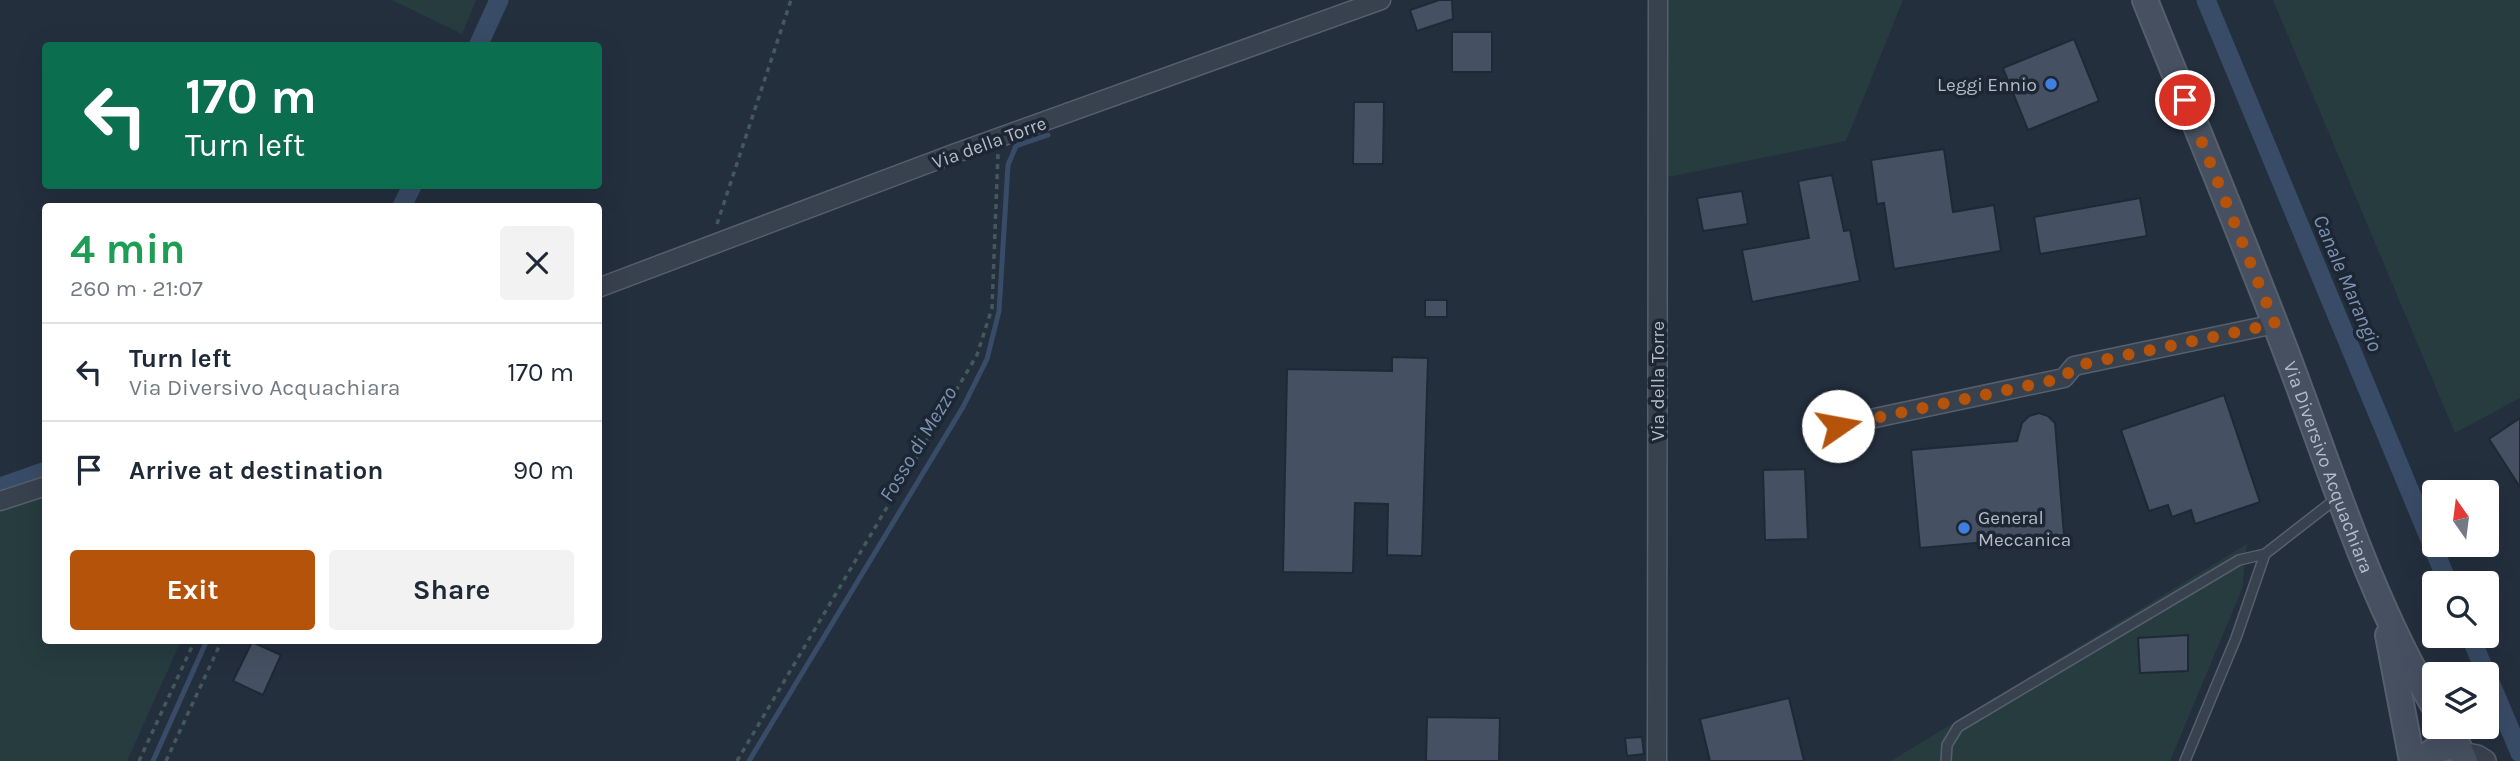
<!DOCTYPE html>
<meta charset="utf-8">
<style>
:root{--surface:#fff;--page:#f2f2f3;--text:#1f2937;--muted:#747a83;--line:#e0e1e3;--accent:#b45309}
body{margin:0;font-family:Karla,sans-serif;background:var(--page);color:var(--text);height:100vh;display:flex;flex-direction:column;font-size:26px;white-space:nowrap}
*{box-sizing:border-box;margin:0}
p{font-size:23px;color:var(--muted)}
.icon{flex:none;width:38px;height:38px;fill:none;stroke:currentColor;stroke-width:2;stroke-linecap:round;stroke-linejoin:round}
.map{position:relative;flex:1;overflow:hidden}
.panel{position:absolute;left:42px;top:203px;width:560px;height:441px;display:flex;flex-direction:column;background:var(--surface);border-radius:7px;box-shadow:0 7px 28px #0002}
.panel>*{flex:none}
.top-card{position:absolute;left:42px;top:42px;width:560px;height:147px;border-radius:7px;box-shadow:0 7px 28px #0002;background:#0b6e4f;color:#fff;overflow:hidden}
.needle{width:46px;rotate:346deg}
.tools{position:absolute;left:2422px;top:480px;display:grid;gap:14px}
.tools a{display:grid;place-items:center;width:77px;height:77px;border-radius:7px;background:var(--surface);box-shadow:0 7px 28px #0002;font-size:35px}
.pin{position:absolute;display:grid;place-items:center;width:60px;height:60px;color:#fff;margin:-30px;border:4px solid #fff;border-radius:50%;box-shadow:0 2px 7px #0007}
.me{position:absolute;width:77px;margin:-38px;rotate:78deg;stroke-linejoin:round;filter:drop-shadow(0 0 5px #0008)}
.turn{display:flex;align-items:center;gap:24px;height:147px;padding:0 28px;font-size:32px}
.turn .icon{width:91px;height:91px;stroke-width:2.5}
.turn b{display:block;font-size:49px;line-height:60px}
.round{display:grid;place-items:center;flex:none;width:74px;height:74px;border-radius:7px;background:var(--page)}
.summary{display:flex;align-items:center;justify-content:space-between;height:119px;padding:0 28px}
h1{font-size:42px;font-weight:700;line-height:52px;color:#1e9e55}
.button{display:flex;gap:14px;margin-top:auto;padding:14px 28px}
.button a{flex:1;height:80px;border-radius:7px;background:var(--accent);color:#fff;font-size:28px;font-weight:700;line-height:80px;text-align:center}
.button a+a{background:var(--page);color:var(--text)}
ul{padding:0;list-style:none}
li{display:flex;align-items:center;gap:21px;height:98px;padding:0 28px;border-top:2px solid var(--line)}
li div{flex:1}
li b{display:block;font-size:26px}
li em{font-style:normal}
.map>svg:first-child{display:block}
.green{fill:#263c3f}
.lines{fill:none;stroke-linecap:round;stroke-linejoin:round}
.stream{stroke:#394c67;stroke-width:5}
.canal{stroke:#394c67;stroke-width:19}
.building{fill:#455162;stroke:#1f2835;stroke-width:2}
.service-casing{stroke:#565f6c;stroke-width:12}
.minor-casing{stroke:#565f6c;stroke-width:21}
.tertiary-casing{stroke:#565f6c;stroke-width:24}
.secondary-casing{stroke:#565f6c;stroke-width:28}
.path{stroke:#44595c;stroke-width:3.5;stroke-dasharray:5 5;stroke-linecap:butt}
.service{stroke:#38414e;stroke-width:9}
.minor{stroke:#38414e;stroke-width:18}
.tertiary{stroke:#38414e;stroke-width:21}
.secondary{stroke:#465061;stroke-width:24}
.route{stroke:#b45309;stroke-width:12;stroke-dasharray:0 21.6}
.shop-dot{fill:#3f7fe0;stroke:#1d2633;stroke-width:2.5}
.labels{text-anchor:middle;stroke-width:7;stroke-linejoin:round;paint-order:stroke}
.poi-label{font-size:19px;fill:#b4bcc9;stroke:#1d2633;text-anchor:end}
.street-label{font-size:19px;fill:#b4bcc9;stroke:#1d2633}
.water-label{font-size:21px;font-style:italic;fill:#7c92b1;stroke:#1d2633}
</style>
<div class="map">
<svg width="2520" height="761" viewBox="0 0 2520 761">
<rect width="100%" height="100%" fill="#242f3e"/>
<path class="green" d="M392,0h84l-14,34z
M1665,0h238l-57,141 -178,36z
M2273,0h247v398l-65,35z
M45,496l1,144 135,1 -54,120h-127v-249z
M2247,544l-5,45 -72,172h-279z"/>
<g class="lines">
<path class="stream" d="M153,761l54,-121
M749,761l214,-354 24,-48 12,-48 9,-146 8,-19 32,-11"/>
<path class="canal" d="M2206,0l242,583
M478,46l21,-46
M402,206l10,-20
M0,487l46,-16
M2470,635l16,39
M2487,675l33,78"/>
</g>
<path class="building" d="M1439,0h13l1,19 -36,12 -7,-21z
M1452,32h40v40h-40z
M2074,39l25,62 -71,29 -25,-62z
M1354,102h30l-1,62h-30z
M1944,149l9,63 41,-7 7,46 -107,18 -10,-66 -7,1 -6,-44z
M1832,175l12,56 6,-1 10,51 -108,21 -10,-52 67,-12 -11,-57z
M1742,191l6,33 -45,7 -6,-33z
M2140,198l7,38 -107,18 -6,-37z
M1425,300h22v17h-22z
M1392,357l36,1 -6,198 -35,-1 1,-51 -33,-1 -2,70 -70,-1 4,-203 105,2z
M2224,395l36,107 -65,22 -4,-14 -19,7 -4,-12 -19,6 -28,-81z
M2039,413l9,3 7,7 9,112 -144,13 -9,-98 106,-9 5,-18 7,-7z
M2520,418v69l-31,-48z
M1805,469l3,70 -43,1 -2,-70z
M2188,635v36l-48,2 -2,-35z
M252,642l29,13 -18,40 -30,-14z
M1789,698l15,63h-94l-10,-42z
M1427,717l73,1 -1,43h-73z
M1642,737l2,17 -17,2 -2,-18z"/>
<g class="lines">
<defs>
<path id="service" d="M1946,761l1,-16 11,-18 281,-167 26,-6
M2185,761l51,-123 29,-84 72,-56"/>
<path id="minor" d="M598,288l355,-134 428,-154
M1837,426l227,-48 10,-12 201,-42
M0,501l46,-15
M1657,761l1,-761"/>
<path id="tertiary" d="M2461,753l16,3 8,5"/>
<g id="secondary">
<path id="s1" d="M2145,0c46,115 94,229 138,344 47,122 84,249 151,362"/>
<path d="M2388,635l24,126"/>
<path d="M2420,761l13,-10 25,-6 7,16"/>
</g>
</defs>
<use href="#service" class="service-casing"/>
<use href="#minor" class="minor-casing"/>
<use href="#tertiary" class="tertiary-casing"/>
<use href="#secondary" class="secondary-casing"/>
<path class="path" d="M717,224l74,-224
M139,761l56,-121
M166,761l56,-121
M737,761l240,-406 15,-47 6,-154"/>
<use href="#service" class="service"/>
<use href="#minor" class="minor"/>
<use href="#tertiary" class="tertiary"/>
<use href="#secondary" class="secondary"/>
</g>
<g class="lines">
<path class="route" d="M1838,426l226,-48 10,-12 201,-42 -90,-224"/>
</g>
<g class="shop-dot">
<circle cx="2051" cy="84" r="7"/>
<circle cx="1964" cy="528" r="7"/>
</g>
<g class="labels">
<g class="poi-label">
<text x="2037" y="91">Leggi Ennio</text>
<text x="1978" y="524" text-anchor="start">General<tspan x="1978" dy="22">Meccanica</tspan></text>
</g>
<g class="street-label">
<text transform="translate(989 142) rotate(-20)" y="7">Via della Torre</text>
<text transform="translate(1657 381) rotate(-90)" y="7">Via della Torre</text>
<text dy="7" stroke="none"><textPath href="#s1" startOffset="502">Via Diversivo Acquachiara</textPath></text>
</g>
<g class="water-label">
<text transform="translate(2348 283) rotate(67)" y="7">Canale Marangio</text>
<text transform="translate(918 444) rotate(-59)" y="7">Fosso di Mezzo</text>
</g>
</g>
</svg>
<div class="tools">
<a><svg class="needle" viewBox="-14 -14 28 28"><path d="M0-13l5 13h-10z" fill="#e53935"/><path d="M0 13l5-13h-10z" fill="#747a83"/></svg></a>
<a><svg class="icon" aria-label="search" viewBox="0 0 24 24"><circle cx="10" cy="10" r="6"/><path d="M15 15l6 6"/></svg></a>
<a><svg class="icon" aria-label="layers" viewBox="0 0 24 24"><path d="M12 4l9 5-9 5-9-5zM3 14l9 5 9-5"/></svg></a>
</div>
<div class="pin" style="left:2185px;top:100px;background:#d93025"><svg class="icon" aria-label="arrive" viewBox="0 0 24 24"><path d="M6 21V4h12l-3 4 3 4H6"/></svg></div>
<svg class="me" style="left:1838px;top:426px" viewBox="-20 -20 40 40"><circle r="19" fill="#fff"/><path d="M0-13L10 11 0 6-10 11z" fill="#b45309"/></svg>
<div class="top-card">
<div class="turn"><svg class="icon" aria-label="left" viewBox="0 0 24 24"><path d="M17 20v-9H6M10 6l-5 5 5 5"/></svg><div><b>170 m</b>Turn left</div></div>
</div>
<section class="panel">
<div class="summary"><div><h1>4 min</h1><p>260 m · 21:07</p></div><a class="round"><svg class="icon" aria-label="close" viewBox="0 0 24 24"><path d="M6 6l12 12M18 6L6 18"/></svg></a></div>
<ul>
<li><svg class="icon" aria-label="left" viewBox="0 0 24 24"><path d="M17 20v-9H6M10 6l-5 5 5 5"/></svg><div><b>Turn left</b><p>Via Diversivo Acquachiara</p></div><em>170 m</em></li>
<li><svg class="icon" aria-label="arrive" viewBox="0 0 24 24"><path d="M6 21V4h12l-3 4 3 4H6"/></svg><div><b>Arrive at destination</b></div><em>90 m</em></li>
</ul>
<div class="button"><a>Exit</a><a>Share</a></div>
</section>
</div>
